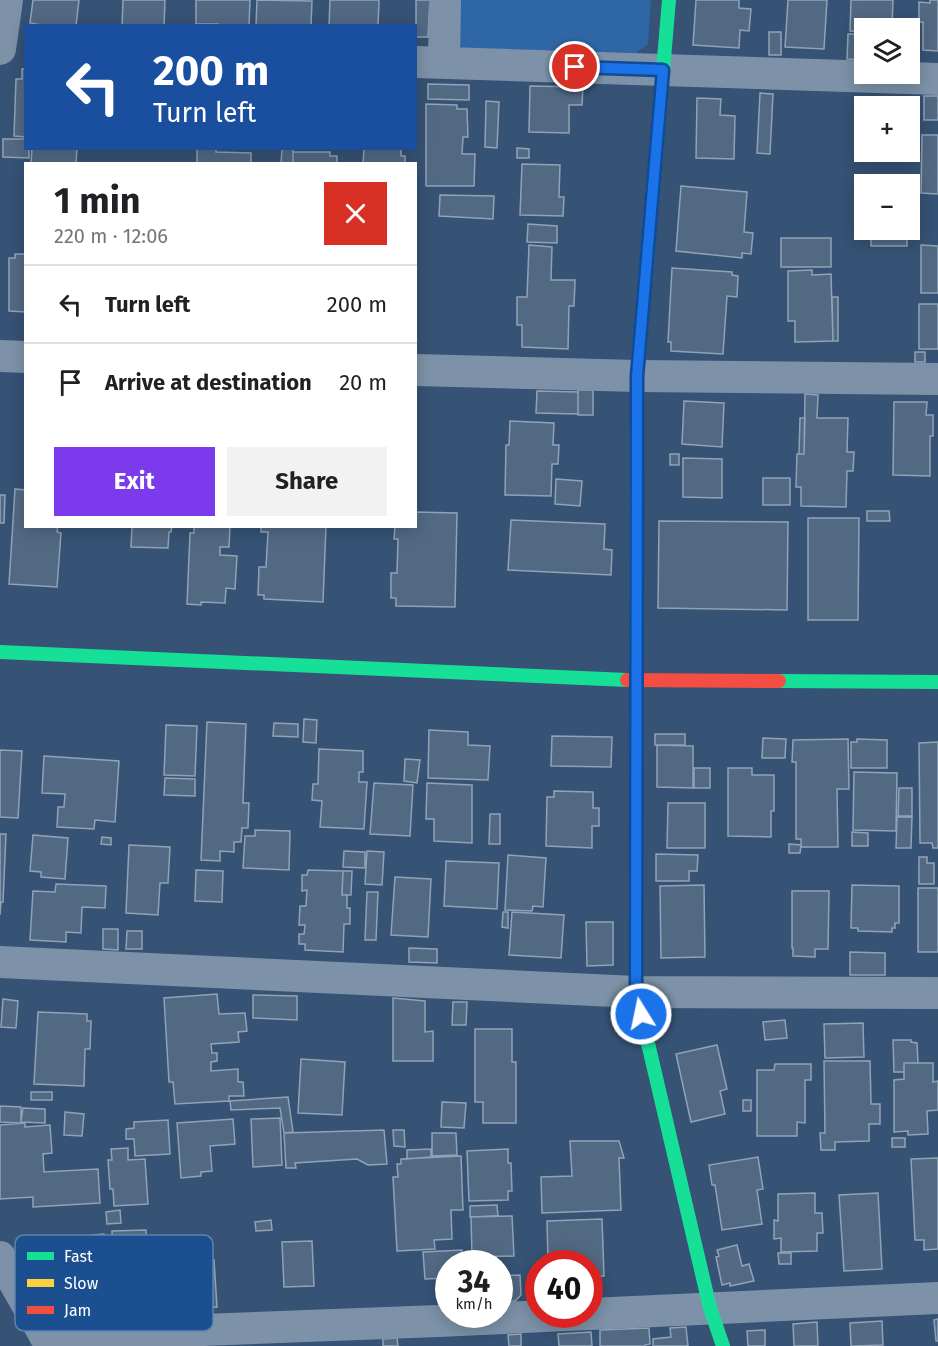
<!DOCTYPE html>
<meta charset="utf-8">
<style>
:root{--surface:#fff;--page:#f2f2f2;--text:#202124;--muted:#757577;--line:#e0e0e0;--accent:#7c3aed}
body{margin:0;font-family:"Fira Sans",sans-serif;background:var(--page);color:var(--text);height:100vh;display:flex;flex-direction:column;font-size:22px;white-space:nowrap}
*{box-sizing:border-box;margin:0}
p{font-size:20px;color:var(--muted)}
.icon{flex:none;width:33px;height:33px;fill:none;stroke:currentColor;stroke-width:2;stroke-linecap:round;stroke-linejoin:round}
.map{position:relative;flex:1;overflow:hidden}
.sheet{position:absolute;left:24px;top:162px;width:393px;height:366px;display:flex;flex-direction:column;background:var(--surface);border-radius:0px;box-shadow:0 3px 15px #0003}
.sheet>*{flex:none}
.top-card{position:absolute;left:24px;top:24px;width:393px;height:126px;border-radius:0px;box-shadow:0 3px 15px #0003;background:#1a4fa0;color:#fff;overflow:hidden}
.buttons{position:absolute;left:854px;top:18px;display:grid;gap:12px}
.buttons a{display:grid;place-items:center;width:66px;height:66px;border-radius:0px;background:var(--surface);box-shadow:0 3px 15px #0003;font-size:30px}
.speed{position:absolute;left:435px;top:1250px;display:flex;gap:12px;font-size:30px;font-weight:700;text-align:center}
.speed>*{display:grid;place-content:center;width:78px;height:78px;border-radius:50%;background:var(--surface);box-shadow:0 3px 15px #0003;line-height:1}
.speed small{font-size:15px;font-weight:400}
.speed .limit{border:9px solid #d22;background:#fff;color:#111}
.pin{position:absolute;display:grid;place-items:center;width:51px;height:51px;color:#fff;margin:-26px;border:3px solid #fff;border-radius:50%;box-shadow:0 2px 6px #0007}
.me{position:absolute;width:66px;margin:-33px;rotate:350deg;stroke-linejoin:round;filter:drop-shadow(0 0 4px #0008)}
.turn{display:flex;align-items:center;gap:21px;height:126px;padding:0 30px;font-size:27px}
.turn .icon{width:78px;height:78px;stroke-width:2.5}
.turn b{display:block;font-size:42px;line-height:51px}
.round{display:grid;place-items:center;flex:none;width:63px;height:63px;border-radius:0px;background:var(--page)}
.summary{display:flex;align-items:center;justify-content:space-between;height:102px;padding:0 30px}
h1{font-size:36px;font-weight:700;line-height:45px}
.action{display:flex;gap:12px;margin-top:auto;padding:12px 30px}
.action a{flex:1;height:69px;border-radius:0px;background:var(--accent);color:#fff;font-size:24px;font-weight:700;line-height:69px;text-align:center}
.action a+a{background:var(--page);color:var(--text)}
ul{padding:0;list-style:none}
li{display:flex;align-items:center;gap:18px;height:78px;padding:0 30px;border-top:2px solid var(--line)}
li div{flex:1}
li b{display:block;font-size:22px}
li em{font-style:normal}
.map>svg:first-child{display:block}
.green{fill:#2f66a5}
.building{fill:#526984;stroke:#92a2b6;stroke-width:1.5}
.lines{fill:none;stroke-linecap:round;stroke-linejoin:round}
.street{stroke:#7d92a8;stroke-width:32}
.fast{stroke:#16e098;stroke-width:14}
.slow{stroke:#ffcf43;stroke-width:14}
.jam{stroke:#f24e42;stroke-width:14}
.route-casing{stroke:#114b97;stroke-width:15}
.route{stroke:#1a73e8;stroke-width:10}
.key{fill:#1b4f8f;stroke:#5f84b1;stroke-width:1.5}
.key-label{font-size:16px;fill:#fff}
</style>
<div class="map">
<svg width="938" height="1346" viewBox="0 0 938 1346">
<rect width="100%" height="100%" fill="#365274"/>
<path class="green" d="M454,0h197l-3,44 -12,9 -173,-5 -10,-10z"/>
<path class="building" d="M33,0h46l-3,26h-29l-17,-3z
M123,0h42l-1,26h-42z
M196,0h54l-1,26h-31v-2h-22z
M257,0l55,1 -1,25h-55z
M330,0h49l-1,26h-49z
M416,0h14l-2,37h-12z
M696,0h43v8l12,1 -2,22 -9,-1 -1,18 -46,-3z
M788,0h39l-3,49 -39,-2z
M851,0h42l-1,28h-28v4l-14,-1z
M930,0h8v51l-15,-1v-28h-4v-20l11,1z
M769,32h12v23h-12z
M848,34h16v26l-17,-1z
M22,69h4v68l-12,-1 2,-57h6z
M428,84l41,1v15l-41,-1z
M530,86l53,1 -1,18h-13v28l-40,-1z
M760,93l13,1 -3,60 -13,-1z
M924,96h14v24h-14z
M697,98l24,1 -1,16 15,1 -1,43 -38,-1z
M486,101l13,1 -2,46 -12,-1z
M426,104l31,1v4h10l1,28h-5l-1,17h13l-1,32h-48z
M922,135h16v59l-17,-1z
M3,139h23v9h3v10l-26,-1z
M32,148h45l-1,16h-45z
M197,148h19v4l35,1v11h-54z
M364,148h37v8h4v8h-42z
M517,148l12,1v9h-12z
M282,149h11v15h-12z
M293,152h37v4h7v8h-44z
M522,164l38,1 -1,32h5l-1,19 -43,-1z
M681,186l66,6 -3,40 9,1 -2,21 -9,-1v5l-66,-7z
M440,195l54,1 -1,23 -54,-3z
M528,224l29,2v17l-30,-1z
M871,230h36v16h-36z
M781,238h50v29h-50z
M529,245l23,2 -1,33h24l-1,26h-5l-1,43 -46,-2v-22h-5v-28h10z
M921,245l17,1v47h-17z
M15,254h11v58l-17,-1v-53h6z
M672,268l60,4v3l6,1 -1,21 -10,-1 -4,58 -52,-3v-9h-3z
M812,270v5l19,-1 2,67 -38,1v-21h-7v-50z
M832,297h6v44h-5z
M919,304h19v45h-19z
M915,352h10v10h-10z
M578,390h15v25h-15z
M537,391l41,1v22l-42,-1z
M805,394l13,1 -1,23h31l-1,34h7l-1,19h-6l-1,36 -45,-1v-19h-5l1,-33h7z
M684,401l40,2 -2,44 -40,-3z
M894,402h33l-1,13h7v21h-3v40l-37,-1z
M800,418h5l-1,36h-5z
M510,421l44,2 -1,22h6l-1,19h-6l-1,32 -46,-1 1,-50h3z
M670,454h9v11h-9z
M683,458l39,1v39l-39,-1z
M763,478h27v27h-27z
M556,479l26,2 -2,25 -25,-2z
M15,489l11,1v36h32l-1,6 4,1 -4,54 -48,-3z
M0,495h5l-1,28h-4z
M867,511h22l1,10h-23z
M416,512l41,1 -2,94 -59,-1v-8h-5v-25h6l1,-34h-4l1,-13h21z
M808,518h51l-1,102h-50z
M511,520l94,4 -1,25 8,1 -1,25 -103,-5z
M659,521l129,1 -1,88 -129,-2z
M132,526h40l-1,6h-2l-1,16 -37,-1z
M194,526h36l-1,21h-9v8l17,1 -2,33 -9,-1 -1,15 -24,-1v3l-14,-1 3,-71h4z
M261,526h65l-3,76 -59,-3v-4h-6l1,-28h7l2,-35h-7z
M304,719l13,1 -1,23 -13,-1z
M207,722l39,2 -3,79h6l-1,25h-6l-1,14h-7v10l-14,-1v10l-19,-1z
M274,723l24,1v13l-25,-1z
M166,725l31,1 -2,50 -31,-1z
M429,730l39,2v13l22,1 -2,34 -60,-2z
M655,734h30v11h-30z
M552,736l60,1 -1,30 -60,-1z
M763,738l23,1 -1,19h-23z
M848,739l1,50h-12l1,58h-37v-8h-5v-77h-4l1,-22z
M857,739l30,1v28h-36v-26h6z
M938,742v106h-5l-1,-5h-12l-1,-100z
M657,745l36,1v42l-36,-1z
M319,749l44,2v21h-4v10h8l-3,47 -44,-2 2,-26 -10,-1 1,-16h5z
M0,750l22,1 -4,67 -18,-1z
M44,756l75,5 -4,61 -20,-2 -1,9 -37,-2 1,-20h6l1,-13 -23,-1z
M405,759l15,1 -3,23 -13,-2z
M694,768h16v20h-16z
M728,768h24v7h22v36h-3v26l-43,-1z
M854,772l43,1 -1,58 -43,-1z
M165,778l30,1v17l-31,-1z
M374,783l39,2 -3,51 -40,-2z
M427,783l45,2v58l-38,-2v-22h-8z
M899,788h13v28h-14z
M554,791l39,1v16h6v18h-7v22l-46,-2 1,-49h7z
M668,803h37v45h-38z
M490,814h10v30h-11z
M897,817h15l-1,31h-15z
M255,830l35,1 -1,39 -46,-2 2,-32h10z
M852,832l16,1v13h-16z
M0,834h6l-3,68h-2l-1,13z
M33,835l35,3 -3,41 -24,-2v-5l-11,-1z
M102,837l9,1v7l-10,-1z
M789,844l12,1 -1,8h-11z
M129,845l41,2 -2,36h-8l-2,32 -32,-2z
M344,851l21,1v16l-22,-1z
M367,851l17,1 -2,33 -17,-1z
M656,854l42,1 -1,16h-8v10h-33z
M508,855l38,3 -3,49 -10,-1 -1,5 -27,-1z
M919,857h8v6h7v21h-15z
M446,861l53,2 -2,46 -53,-3z
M196,870l27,1 -1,31 -27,-1z
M308,870l35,1 -1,24h5v13h3v16h-6l-1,28 -38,-2v-6h-6v-10h5l1,-9h-6l1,-19h6l1,-16 -5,1v-16h5z
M343,871h9l-1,24h-9z
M395,877l36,2 -3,58 -37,-2z
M56,884l50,2 -1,22 -23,-1 -1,26 -15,-1v10l-36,-2 3,-49 22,1z
M704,885l1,72 -44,1 -1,-72z
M852,885l47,1v37h-4v5h-3v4l-34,-1v-3h-7z
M918,888h20v64h-20z
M792,891h37l-1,58h-13v8l-22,-1v-8h-1z
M367,892h11l-2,48h-11z
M503,912h5v16l-6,-1z
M512,912l52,3 -3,43 -52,-3z
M586,922h27v43l-26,1z
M103,929h15v21l-15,-1z
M127,931h15v18h-16z
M409,948l28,1v14l-28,-1z
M850,952l35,1v22h-35z
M217,994l2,20 26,-1 2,18 -9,1 1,10 -28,2 1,9h5v8l-6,1v9l27,-2v13h5l1,14h-15v5l-54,3 -2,-22h-4l-5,-84z
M253,995l44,1v24l-44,-2z
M393,998l32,3v31l8,-1v30h-40z
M3,999l15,2 -2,27 -15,-1z
M453,1002h14l-1,23h-14z
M38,1012l49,2v7h4l-1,28h-5l-1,37 -50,-2z
M785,1020l2,18 -22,2 -2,-18z
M863,1023l1,34 -39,1 -1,-34z
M475,1029h37v33h4v61h-33v-21h-8z
M893,1040h18v2l6,1 1,20h-14v9h-10z
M717,1045l10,44 -7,2 5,23 -34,8 -15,-68z
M301,1059l44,3 -3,53 -44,-2z
M824,1061h46l1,43h9v20h-11v17l-34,1v8h-14l-1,-17h5z
M904,1063h29v19l5,-1v29l-11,1 1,23 -20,1v-4l-14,1v-52l10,-1z
M775,1064h36v16h-6v43l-8,-1v14h-40v-66h17z
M31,1092h21v8h-21z
M288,1097l5,35 -9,1 -4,-25 -49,2 -1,-9z
M743,1100h8v11h-8z
M442,1102l24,1 -2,25 -23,-1z
M0,1106l21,1v16l-21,-1z
M23,1108l22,1v14l-24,-1z
M65,1112l19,2 -2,22 -18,-1z
M280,1118l2,47 -29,2 -2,-48z
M233,1119l2,25 -25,2 2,25 -11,1v4l-20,2 -4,-55z
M168,1120l2,34 -35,2 -1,-17h-8v-10l8,-1v-6z
M25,1123v4l25,-2 2,28 -9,1 1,18 54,-3 2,34 -67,4v-10l-33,2v-74z
M384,1130l3,34 -19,1 -11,-6 -62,4 1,5h-10l-2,-35z
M393,1130h11l1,17 -11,-1z
M432,1133h24l1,22 -25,1z
M892,1138h13v9h-13z
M570,1141h49l5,17h-5l2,52 -79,3 -1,-36 31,-1z
M128,1148v12l17,-1 3,45 -34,2 -1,-17h-3l-2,-29h4l-1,-11z
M431,1149v8l-24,2v-9z
M508,1149v14h3l1,28h-4v9l-39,1 -2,-50z
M461,1156l2,54h-12l1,29 -18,1 1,9 -38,2 -4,-74h5l-1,-13h4v-5z
M758,1157l5,32 -6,1 5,34 -40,6 -7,-45h-3l-3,-20z
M938,1158v91l-14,1v-10h-9l-4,-81z
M815,1193v20h7l1,20h-6v18l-36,1v-14l-7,1v-19l4,1v-27z
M878,1193l4,76 -38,2 -5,-76z
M497,1205l1,11 -28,1v-11z
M120,1210l1,13 -14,1 -1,-12z
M512,1216l2,40 -42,1 -1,-40z
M602,1219l2,57 -11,1v20h-3v-34h-42l-1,-42z
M271,1220l1,10 -16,1 -1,-9z
M146,1230l2,53 -34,2 -2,-54z
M104,1234l1,24h-12v-23z
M312,1241l2,45 -30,1 -2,-45z
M737,1245l5,21 7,-2 5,17 -24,5v-3l-8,2 -6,-28 3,-1 -2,-6z
M462,1250l1,13h-15v15l-23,1 -2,-27z
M189,1252h9v9l16,-1 3,47 -29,2 -3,-48 4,-1z
M778,1253h13v11h-12z
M520,1275l1,20 -6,6 -15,1v-26z
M938,1319v22h-2l-2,-21z
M882,1321l1,24 -32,1 -1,-23z
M817,1322l1,24h-24l-1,-22z
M686,1327l2,19h-35v-7l18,-2 -1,-9z
M649,1328l1,16 -5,1v1h-45v-16z
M765,1330v16h-17l-1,-15z
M591,1332l1,14h-33l-1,-12z
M521,1334v12h-12l-1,-11z
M397,1338l1,8h-15v-7z"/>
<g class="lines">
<path class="street" d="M0,49l7,-49
M416,62l522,17
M444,63l1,-63
M0,356l26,1
M416,370l221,6 301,3
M0,962l636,30 302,1
M0,1257l51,89
M590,1314l348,-16
M45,1336l393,-15 150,-7"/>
<path class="fast" d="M637,410v-34l32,-376
M0,652l627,28
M779,681l159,1
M636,775v217l74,316 13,38"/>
<path class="slow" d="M636,775l1,-365"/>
<path class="jam" d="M627,680l152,1"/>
</g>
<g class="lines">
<defs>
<path id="route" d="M575,67l88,3 -26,306 -1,616 5,22"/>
</defs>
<use href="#route" class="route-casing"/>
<use href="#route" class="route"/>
</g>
<rect x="15" y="1235" width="198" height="96" rx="9" class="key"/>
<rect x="27" y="1252" width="27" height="8" fill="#16e098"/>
<rect x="27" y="1279" width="27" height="8" fill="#ffcf43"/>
<rect x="27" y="1306" width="27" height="8" fill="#f24e42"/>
<g class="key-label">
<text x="64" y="1262">Fast</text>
<text x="64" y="1289">Slow</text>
<text x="64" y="1316">Jam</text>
</g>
</svg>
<div class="buttons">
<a><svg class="icon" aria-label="layers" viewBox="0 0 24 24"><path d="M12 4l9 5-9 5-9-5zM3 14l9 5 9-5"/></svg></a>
<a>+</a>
<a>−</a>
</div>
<div class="speed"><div>34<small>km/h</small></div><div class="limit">40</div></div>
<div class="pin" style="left:575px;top:67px;background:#d93025"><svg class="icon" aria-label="arrive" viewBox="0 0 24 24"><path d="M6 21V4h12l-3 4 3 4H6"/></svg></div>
<svg class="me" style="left:641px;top:1014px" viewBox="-20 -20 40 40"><circle r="17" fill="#1a73e8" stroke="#fff" stroke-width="3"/><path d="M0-11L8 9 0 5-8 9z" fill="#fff"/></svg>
<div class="top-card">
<div class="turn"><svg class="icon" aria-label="left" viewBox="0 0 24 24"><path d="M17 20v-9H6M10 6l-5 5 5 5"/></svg><div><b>200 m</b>Turn left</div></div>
</div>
<section class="sheet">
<div class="summary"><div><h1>1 min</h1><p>220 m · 12:06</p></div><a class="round" style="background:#d93025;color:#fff"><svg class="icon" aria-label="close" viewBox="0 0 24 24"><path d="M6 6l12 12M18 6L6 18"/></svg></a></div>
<ul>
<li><svg class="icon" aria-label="left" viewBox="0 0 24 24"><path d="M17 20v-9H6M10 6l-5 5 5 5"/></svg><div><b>Turn left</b></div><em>200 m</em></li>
<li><svg class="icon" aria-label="arrive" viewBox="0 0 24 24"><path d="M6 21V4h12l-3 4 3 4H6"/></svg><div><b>Arrive at destination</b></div><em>20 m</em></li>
</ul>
<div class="action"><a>Exit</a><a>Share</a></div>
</section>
</div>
